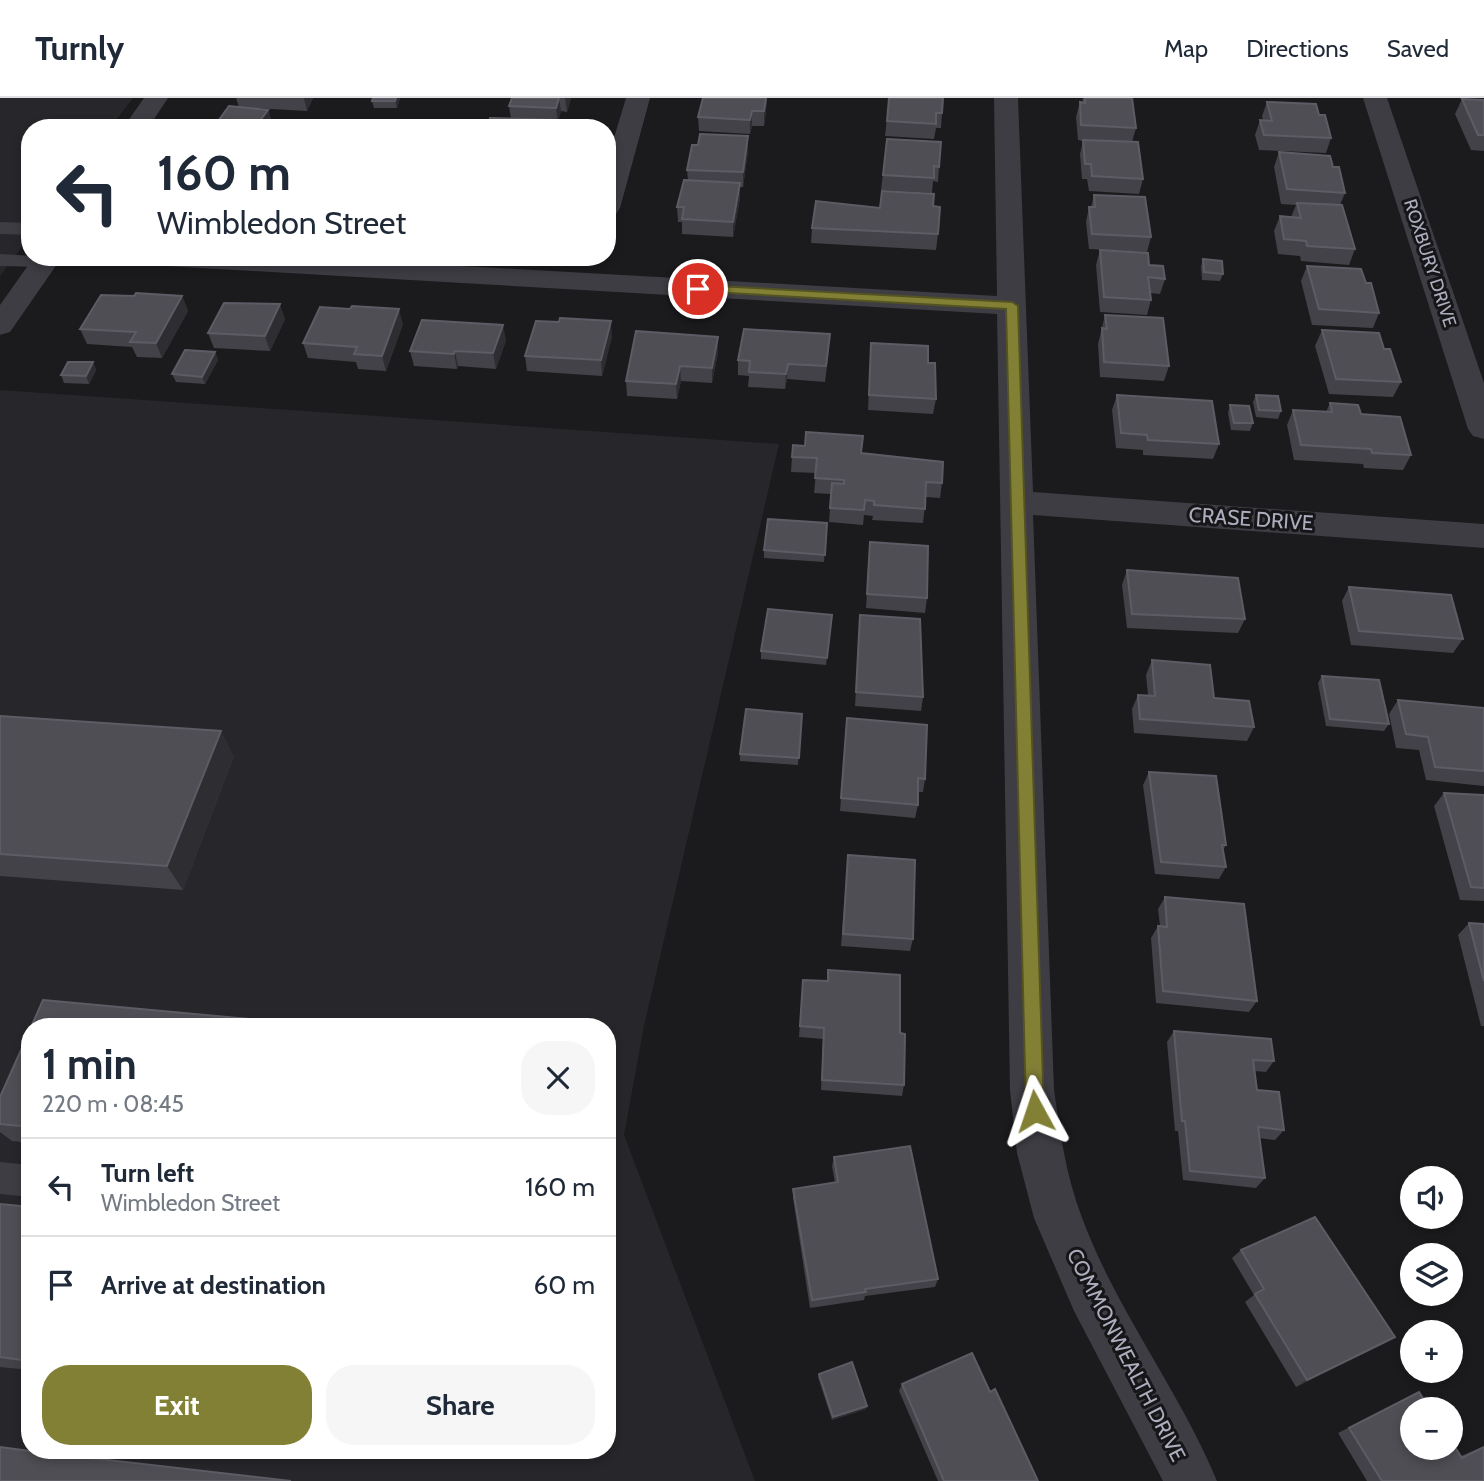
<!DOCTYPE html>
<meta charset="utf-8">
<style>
:root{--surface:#fff;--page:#f6f6f7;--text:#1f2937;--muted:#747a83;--line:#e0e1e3;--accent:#828035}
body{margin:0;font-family:Cabin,sans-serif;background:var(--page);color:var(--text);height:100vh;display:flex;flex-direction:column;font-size:26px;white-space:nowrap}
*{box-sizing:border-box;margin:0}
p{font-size:23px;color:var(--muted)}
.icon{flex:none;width:38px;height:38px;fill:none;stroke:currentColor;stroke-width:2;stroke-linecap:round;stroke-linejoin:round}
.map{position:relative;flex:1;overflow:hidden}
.side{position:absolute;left:21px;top:920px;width:595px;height:441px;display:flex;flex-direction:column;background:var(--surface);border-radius:28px;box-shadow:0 4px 10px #0003}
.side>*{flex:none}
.guide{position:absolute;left:21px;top:21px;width:595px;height:147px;border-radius:28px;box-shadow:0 4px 10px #0003;background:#fff;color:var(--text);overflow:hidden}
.controls{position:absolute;left:1400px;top:1068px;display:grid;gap:14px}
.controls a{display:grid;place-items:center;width:63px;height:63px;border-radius:50%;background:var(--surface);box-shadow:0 4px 10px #0003;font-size:35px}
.pin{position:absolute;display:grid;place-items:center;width:60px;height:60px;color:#fff;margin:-30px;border:4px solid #fff;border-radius:50%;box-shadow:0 2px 7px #0007}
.me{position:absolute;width:77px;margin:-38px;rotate:355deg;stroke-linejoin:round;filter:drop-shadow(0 0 5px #0008)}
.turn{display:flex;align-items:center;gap:24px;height:147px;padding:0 21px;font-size:32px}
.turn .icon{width:91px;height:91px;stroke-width:2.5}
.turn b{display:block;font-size:49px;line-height:60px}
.round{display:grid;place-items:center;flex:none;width:74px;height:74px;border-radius:28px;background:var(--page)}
.summary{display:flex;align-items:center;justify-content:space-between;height:119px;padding:0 21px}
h1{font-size:42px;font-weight:800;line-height:52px}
.button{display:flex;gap:14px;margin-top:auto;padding:14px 21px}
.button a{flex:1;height:80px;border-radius:28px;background:var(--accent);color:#fff;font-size:28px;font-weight:800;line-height:80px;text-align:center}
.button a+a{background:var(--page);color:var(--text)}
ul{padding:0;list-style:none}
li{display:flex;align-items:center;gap:21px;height:98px;padding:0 21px;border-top:2px solid var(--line)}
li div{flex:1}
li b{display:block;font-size:26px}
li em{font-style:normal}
header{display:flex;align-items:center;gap:42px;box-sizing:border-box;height:98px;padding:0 35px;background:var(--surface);border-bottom:2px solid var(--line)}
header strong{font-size:33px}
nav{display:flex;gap:38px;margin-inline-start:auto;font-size:24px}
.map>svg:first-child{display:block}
.built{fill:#27262a;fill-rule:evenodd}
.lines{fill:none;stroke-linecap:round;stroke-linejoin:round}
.service{fill:#3e3d44;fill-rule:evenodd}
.minor{fill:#3e3d44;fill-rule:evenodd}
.tertiary{fill:#3e3d44;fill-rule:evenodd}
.wall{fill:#434248}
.shaded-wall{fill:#2e2d31}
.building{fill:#4e4e54;stroke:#5d5c65;stroke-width:2}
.route{fill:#828035;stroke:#545322;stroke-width:2}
.labels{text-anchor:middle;stroke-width:6;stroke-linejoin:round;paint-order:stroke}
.far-street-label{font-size:18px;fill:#acadbd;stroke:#161518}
.street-label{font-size:21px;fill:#acadbd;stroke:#161518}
</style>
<header>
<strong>Turnly</strong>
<nav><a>Map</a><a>Directions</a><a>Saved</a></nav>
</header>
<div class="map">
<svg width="1484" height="1383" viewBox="0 0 1484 1383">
<rect width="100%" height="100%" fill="#1b1a1d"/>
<path class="built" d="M0,0h133l-23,30h-80v108l-30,40z
M0,292l779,54 -135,582 -20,109 131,346h-755zM30,929h577v424h-577z"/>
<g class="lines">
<path class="service" d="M0,124l30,1v12l-30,-1z
M0,156l52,3 2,4 -9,6 -45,-1z
M0,1064l30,3v32l-30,-3z"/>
<path class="minor" d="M626,0h24l-30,110 -4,6 -9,2v-55z
M994,0h24l15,394 451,32v24l-451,-33 21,575c6,42 12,85 27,125 34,94 98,174 136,266h-54l-89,-170 -40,-93 -17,-65 -7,-63 -13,-776 -848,-49 -10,-2 -4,-6h166l696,39z
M1363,0h24l97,285v56l-11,-3 -5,-7z"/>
<path class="tertiary" d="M144,0h24l-20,30h-25z
M34,159h28l-52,75 -10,3v-30z"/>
</g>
<path class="wall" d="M236,0h77l-6,13 -55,-3 16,2 6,18h-61l26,-21z
M400,0l-3,10h-23l-2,-7z
M512,0h59l-4,14 -6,-1 -4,12v5l-46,-9 -2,-13z
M767,0l-1,12 -2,16h-12l-2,8 -51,-3 -1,-14z
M889,0l53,15 -1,15h-5l-2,11 -49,-3z
M1083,0h49l4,30 -4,14 11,37 -4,15 -50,-3 -2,-12h-5l-2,-25 3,-13 -5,-1 -2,-23 4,-15h2z
M1462,1l22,1v51l-13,-1 -16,-36z
M1267,4l64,36 -5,15 -67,-3 -4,-15 5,-15h3l-1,-4z
M887,41l52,28 -1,15 -5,-1 -1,12 -51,-3z
M748,53l-5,36h-3v11l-7,39 -51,-3v-12h-4l-1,-15 11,-27 -1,-10z
M1279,54l54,15 12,26 -5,12 15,44 -6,16 -48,-4 -1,-5 -22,-2 -4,-23 6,-15 11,1 5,-12 -15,-1 -7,-37z
M1094,97l57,42 -4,15 -58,-3 -3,-27 3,-15h2z
M933,108l5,28 -2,16 -125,-7 1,-15 68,-20z
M1100,152l49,15 16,14 -5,15 -10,-1 1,7 -4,15 -47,-3 -4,-47z
M1203,161l20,15 -3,7 -18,-1 -1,-13z
M1307,168l59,17 13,30 -6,15 -61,-3 -11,-44z
M134,198h48l6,15 -26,47 -25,-1 -5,-10 -45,-3 -7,-15z
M1105,217l64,51 -5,15 -64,-4 -2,-33z
M285,221l-15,32 -56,-3 -6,-15z
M403,226l-17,47 -28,-2 -2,-7 -48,-4 -5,-15z
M1322,232l62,19 17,33 -8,15 -64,-3 -14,-48z
M612,238l-10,40 -75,-5 -2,-15z
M506,242l-10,29 -38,-3 -1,3 -43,-3 -4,-15z
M871,245l57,20 8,36 -3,15 -65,-4z
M829,251l-4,33 -38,-3 -2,10 -37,-2 1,-11 -11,-1v-15z
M215,254l3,8 -13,24 -29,-2 -4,-8z
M718,254l-6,31 -31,-2 -4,18 -50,-3 -1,-15z
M93,264l3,8 -7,14 -25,-1 -3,-8z
M1117,297l102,49 -6,15 -70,-4v-5l-27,-2 -4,-38z
M1256,297l25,16 -3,8 -22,-2 -3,-15z
M1330,305l31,11 50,41 -8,15 -39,-2 -1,-4 -69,-4 -7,-35 6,-15 33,2z
M1230,307l23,18 -3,8 -19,-1 -3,-17z
M861,355l81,30 -2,15 -14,-1 -3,26 -51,-3 1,-4 -9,-1 -1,10 -34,-3 2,-28 -17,-1 2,-20 -25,-1 1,-15z
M827,425l-3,39 -60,-4v-8z
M870,444l57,56 -2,15 -59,-5z
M1127,472l118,49 -7,14 -111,-5 -5,-43z
M1349,489l114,52 -10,14 -102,-8 -9,-44z
M832,517l-6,50 -65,-6v-8z
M860,517l63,82 -2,14 -66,-5z
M1152,562l62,38 40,29 -7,14 -113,-8 -2,-24 6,-14h10l-2,-20z
M1322,578l67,48 -5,7 -58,-5 -8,-43z
M1398,602l86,8v78l-58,-6 -7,-30 -23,-2 -7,-34z
M802,616l-4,51 -58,-4v-7z
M0,618l234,40 -51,134 -183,-14z
M847,620l78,61 -2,13h-5v13l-3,13 -75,-7z
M1149,674l77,73 -3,5 3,17 -7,12 -64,-5 -12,-89z
M1444,695l40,2v106l-24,-1 -26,-94z
M848,757l65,84 -3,12 -69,-5z
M1165,799l92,104 -8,11 -93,-9 -5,-65 7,-12h2l-2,-17z
M1469,825l15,1v102h-3l-23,-91z
M828,872l72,63 4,52 -2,11 -81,-6 2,-51 -24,-2 4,-57 24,1z
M30,932v113l-18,-2 -12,-9v-35z
M1174,933l100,30 -8,11 -11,-1 2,19 27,40 -9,10 -16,-2 6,40 -9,10 -73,-8 -5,-49h-3l-8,-89z
M834,1059l104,122 -3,8 -70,9 -1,4 -54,8 -17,-110v-9l42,-6 -3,-17z
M0,1106l30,3v163l-30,-3z
M1241,1152l154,87 -12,7 -87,43 -51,-85 9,-7 -22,-37z
M819,1276l47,35 -34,11 -14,-43z
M902,1286l88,8 48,89h-100l-39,-90z
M1419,1294l42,64 23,-10v35h-117l-29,-48z"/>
<path class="shaded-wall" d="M304,0h9l-6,13z
M396,0h4l-3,10 -2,-7z
M559,0l2,13 -3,12 -2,-15z
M565,0h6l-4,14z
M767,0l-1,12 -2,16v-15z
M268,12l6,18h-13l-2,-6z
M752,13v15l-2,8v-14z
M748,38v15l-5,36v-15z
M740,85v15l-7,39v-15z
M182,198l6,15 -26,47 -6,-15z
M280,206l5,15 -15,32 -5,-15z
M399,211l4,15 -17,47 -4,-15z
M611,223l1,15 -10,40 -1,-16z
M503,227l3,15 -10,29 -3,-16z
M718,239v15l-6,31v-15z
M455,253l3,15 -1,3 -3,-15z
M215,254l3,8 -13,24 -3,-7z
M93,264l3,8 -7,14 -3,-8z
M788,266l-1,15 -2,10 1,-15z
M680,268l1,15 -4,18 -1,-15z
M221,633l13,25 -51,134 -16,-24z
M1395,1239l-12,7 -87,43 11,-7z
M867,1308l-1,3 -34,11 1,-3z"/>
<path class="building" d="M373,0h23l-1,3h-23z
M512,0h47l-3,10 -47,-2z
M703,0h63l-2,13h-12l-2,9 -52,-3z
M889,0h54l-1,15h-6v11l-49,-3z
M1085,0h47l4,30 -55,-3 -1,-23 5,1z
M1462,1l22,1v35h-6z
M1267,4l49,2 3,11h6l6,23 -67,-3 -4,-15 12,1z
M229,8l39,4 -9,12 14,2 -3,4h-57z
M490,20l66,2 -1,8h-67z
M700,36l48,2 -5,36 -56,-2 5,-25h6z
M887,41l54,3 -2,25 -5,-1v12l-51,-3z
M1083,42l55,2 5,37 -51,-3 -1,-12h-6z
M1279,54l51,4 3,11h6l6,26 -58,-4z
M684,82l56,3 -7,39 -51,-3 2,-12h-7z
M882,93l52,3 -1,12 7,1 -2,27 -126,-6 4,-27 64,7z
M1094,97l51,2 6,40 -59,-3 -3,-27h6z
M1297,105l45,2 13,44 -48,-3 -1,-5 -22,-2 -4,-23 21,2z
M1100,152l48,3 1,12 14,1 2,13 -17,-2 3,23 -47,-3z
M1203,161l19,2 1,13 -19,-2z
M1307,168l54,3 5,14h5l8,30 -60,-4z
M136,195l46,3 -26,47 -26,-1 6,-10 -56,-3 21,-34 33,1z
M224,205l56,1 -15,32 -57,-3z
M352,208l47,3 -17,47 -28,-2 3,-7 -54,-4 17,-36 30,2z
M1105,217l58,3 6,48 -65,-4 -2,-34 5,1z
M560,220l51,3 -10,39 -76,-4 11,-35 23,1z
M422,222l81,5 -10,28 -38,-2 -1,3 -44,-3z
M744,231l86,5 -4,32 -38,-2 -2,10 -37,-2 1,-11 -12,-1z
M1322,232l57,3 5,16h6l11,33 -65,-3z
M636,233l82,6 -6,31 -32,-2 -4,18 -50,-3z
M871,245l57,3v17h7l1,36 -67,-4z
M185,252l30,2 -13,25 -30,-3z
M68,264h25l-7,14 -25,-1z
M1117,297l95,6 7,43 -71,-4 -1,-5 -26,-2z
M1256,297l22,1 3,15 -22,-1z
M1330,305l28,2 3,9 39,3 11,38 -39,-2 -1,-4 -70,-4 -8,-35 39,2z
M1230,307l19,1 4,17h-19z
M806,334l57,4 -2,17 82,9 -1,21 -16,-1 -1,27 -51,-4v-4l-9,-1 -1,10 -34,-2 2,-25 12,1v-4l-29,-2 2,-20 -25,-1 1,-12 12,1z
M768,421l59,4 -2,32 -61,-5z
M870,444l58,4 -1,52 -60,-4z
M1127,472l111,8 7,41 -113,-5z
M1349,489l102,8 12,44 -104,-8z
M768,511l64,6 -5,43 -66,-7z
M860,517l60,4 3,78 -67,-5z
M1152,562l58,5 4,33 35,3 5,26 -114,-8 -2,-24 17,1z
M1322,578l57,4 10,44 -59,-5z
M1398,602l86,8v63l-49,-4 -7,-30 -22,-3z
M746,611l56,5 -3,44 -59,-4z
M0,618l221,15 -54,135 -167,-12z
M847,620l80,7 -2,54 -7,-1v27l-77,-7z
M1149,674l67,4 10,69h-4l4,22 -65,-5z
M1444,695l40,2v93l-13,-1z
M848,757l67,5 -2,79 -70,-5z
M1165,799l79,7 13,97 -94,-10 -5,-65 9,1z
M1469,825l15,1v57z
M828,872l72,5v58l5,1 -1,51 -82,-5 2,-52 -24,-2 3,-46 25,1z
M43,902l293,27h-305z
M30,932v97l-30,-3v-27z
M1174,933l97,8 3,22 -21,-1 4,30 22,2 5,38 -26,-3 7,51 -75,-7 -5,-50h-3z
M910,1048l28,133 -73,10 1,3 -54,8 -19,-111 45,-7 -4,-25z
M0,1106l30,3v154l-30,-4z
M1315,1119l80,120 -88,43 -52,-86 9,-5 -23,-39z
M972,1255l18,39 5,-3 43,92h-94l-42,-97z
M852,1264l15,44 -34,11 -14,-43z
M1419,1294l11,17h-18v38h39v-6l11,17 22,-11v34h-102l-33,-53z
M0,1349l30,4 261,30h-291z"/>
<path class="route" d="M698,187l314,17 6,4 26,805 -2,7 -7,2 -7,-2 -2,-7 -20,-802 -312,-18 -2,-2z"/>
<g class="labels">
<g class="far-street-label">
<text transform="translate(1430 165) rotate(72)" y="6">ROXBURY DRIVE</text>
</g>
<g class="street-label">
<text transform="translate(1251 421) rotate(4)" y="7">CRASE DRIVE</text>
<text transform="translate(1126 1257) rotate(63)" y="7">COMMONWEALTH DRIVE</text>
</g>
</g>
</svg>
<div class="controls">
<a><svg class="icon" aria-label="sound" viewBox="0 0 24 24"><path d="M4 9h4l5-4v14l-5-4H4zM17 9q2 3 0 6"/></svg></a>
<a><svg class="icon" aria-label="layers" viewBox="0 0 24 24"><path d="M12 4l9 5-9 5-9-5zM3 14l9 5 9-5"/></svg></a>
<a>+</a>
<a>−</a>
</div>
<div class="pin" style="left:698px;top:191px;background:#d93025"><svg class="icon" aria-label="arrive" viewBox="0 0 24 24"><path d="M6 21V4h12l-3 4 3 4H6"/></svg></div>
<svg class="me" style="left:1035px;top:1013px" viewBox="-20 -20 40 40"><path d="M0-17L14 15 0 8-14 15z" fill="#828035" stroke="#fff" stroke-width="4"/></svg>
<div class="guide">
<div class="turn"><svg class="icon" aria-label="left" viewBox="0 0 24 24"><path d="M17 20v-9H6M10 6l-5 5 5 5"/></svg><div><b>160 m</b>Wimbledon Street</div></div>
</div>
<section class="side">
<div class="summary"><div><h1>1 min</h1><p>220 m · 08:45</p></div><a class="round"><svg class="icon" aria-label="close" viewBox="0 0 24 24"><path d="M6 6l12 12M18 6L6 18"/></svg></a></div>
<ul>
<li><svg class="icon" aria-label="left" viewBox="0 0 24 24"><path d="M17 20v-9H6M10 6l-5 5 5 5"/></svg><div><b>Turn left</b><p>Wimbledon Street</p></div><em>160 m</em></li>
<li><svg class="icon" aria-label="arrive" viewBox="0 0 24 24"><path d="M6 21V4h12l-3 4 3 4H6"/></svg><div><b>Arrive at destination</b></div><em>60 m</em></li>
</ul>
<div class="button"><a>Exit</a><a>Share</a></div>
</section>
</div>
